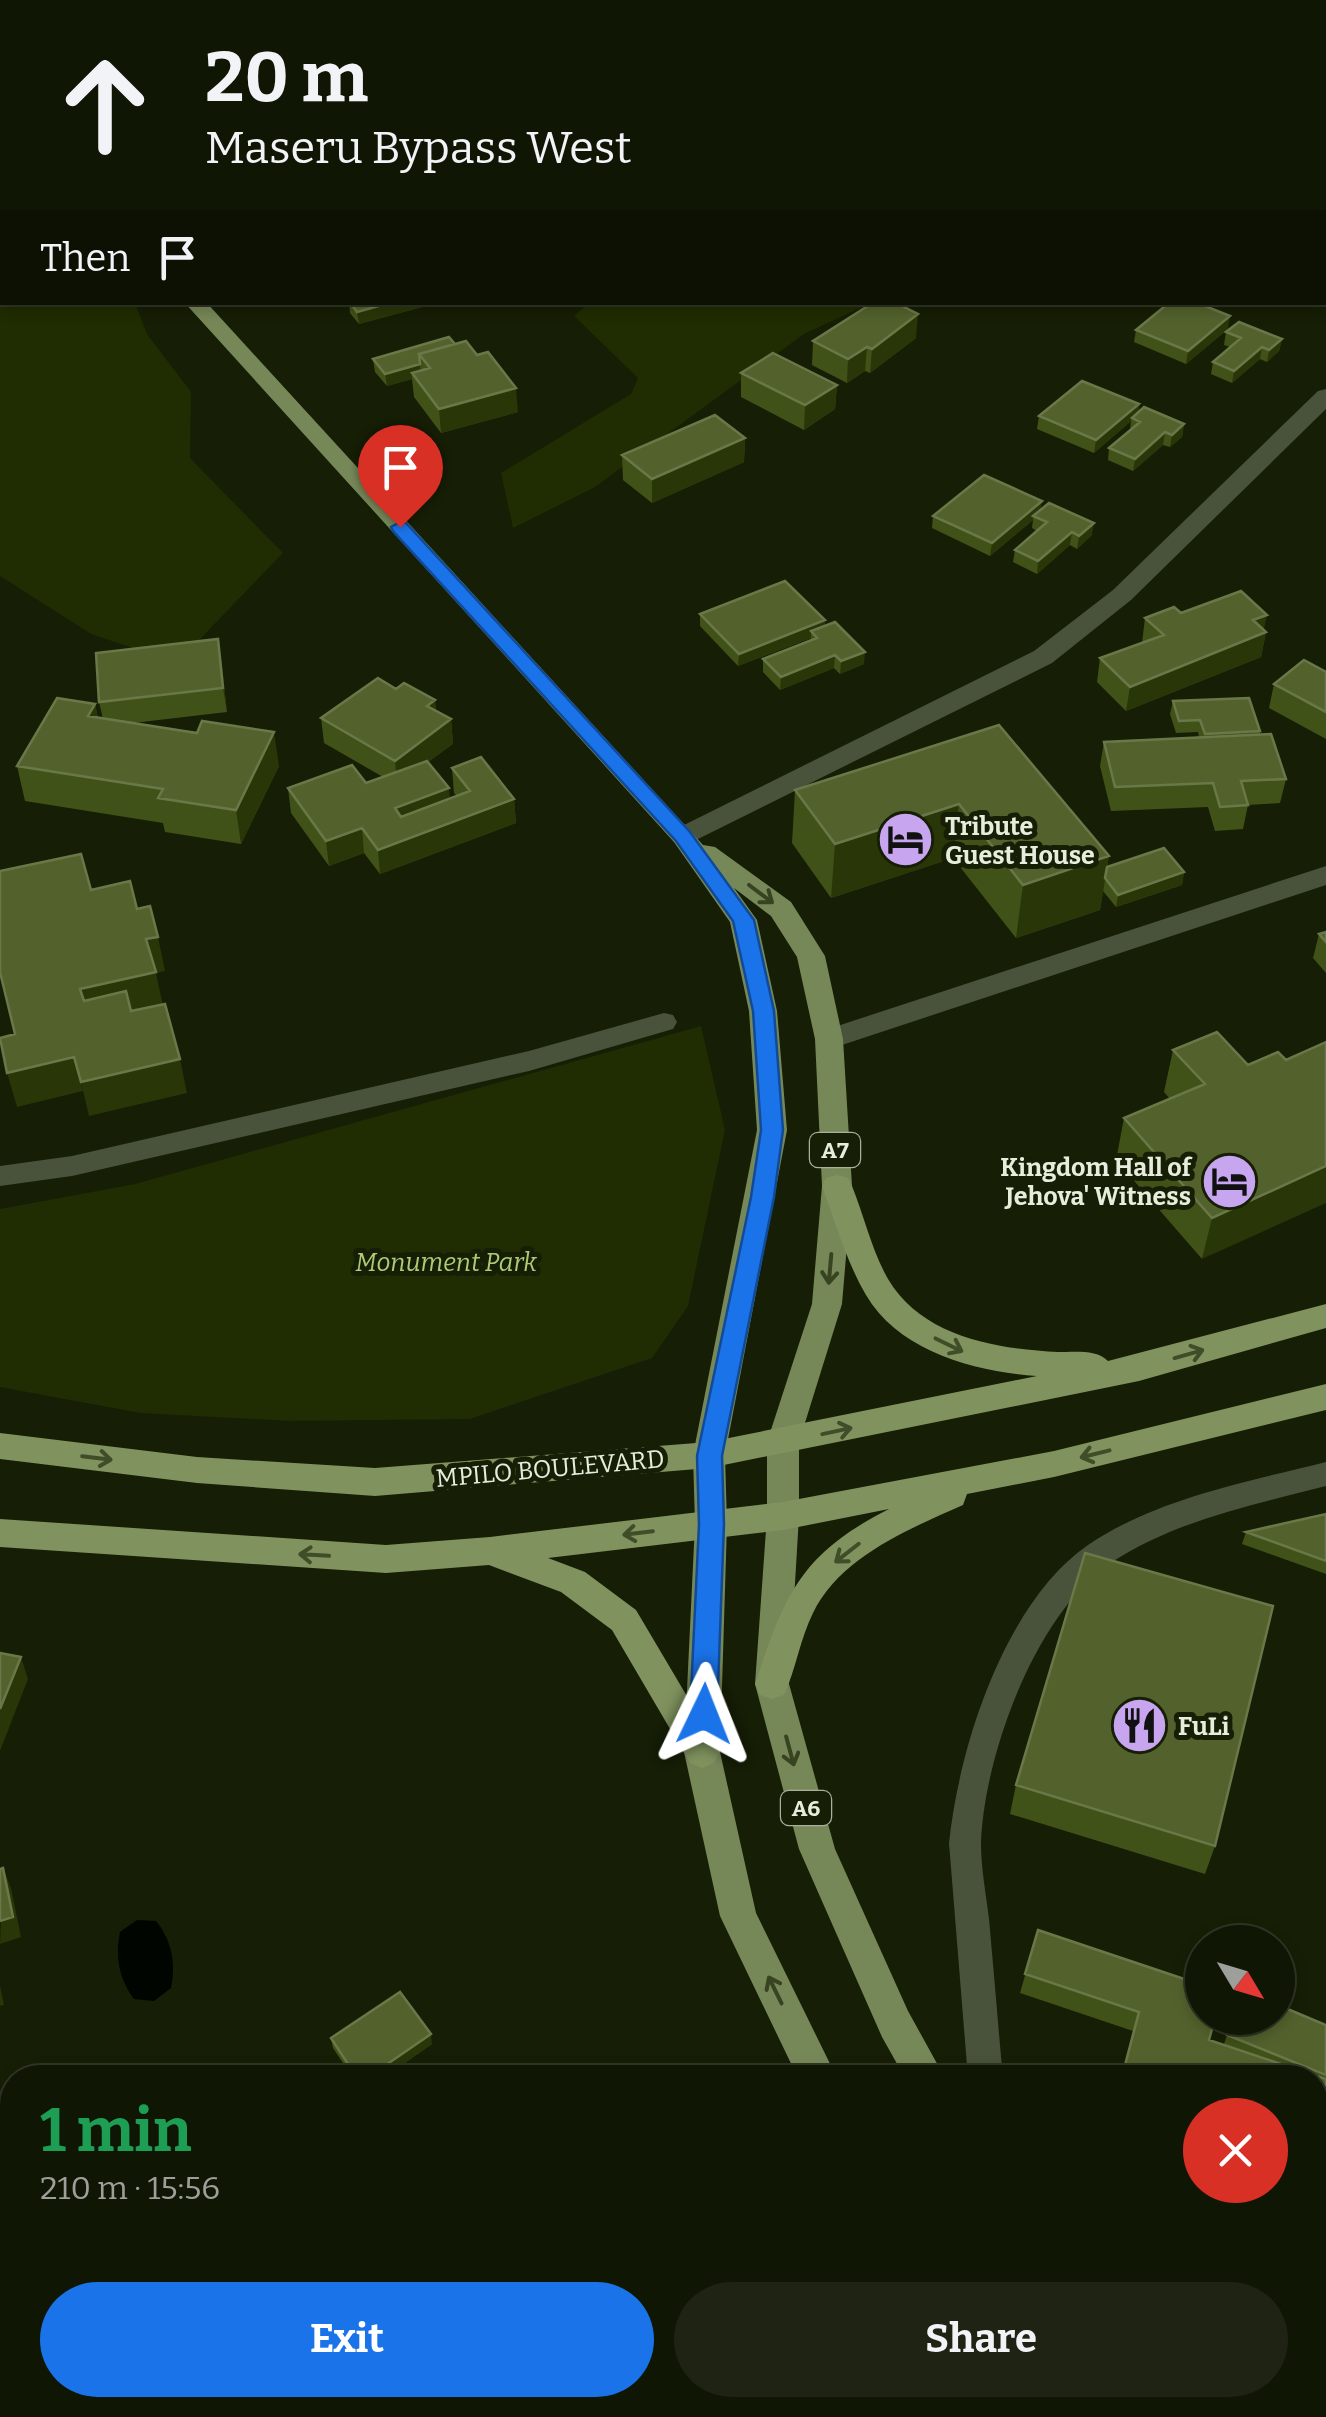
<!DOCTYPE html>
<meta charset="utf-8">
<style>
:root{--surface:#101604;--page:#1e2313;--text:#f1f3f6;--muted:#9c9f9a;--line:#303526;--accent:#1a73e8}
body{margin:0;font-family:Bitter,serif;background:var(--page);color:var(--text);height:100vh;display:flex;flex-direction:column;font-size:38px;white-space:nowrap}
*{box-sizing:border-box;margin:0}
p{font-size:32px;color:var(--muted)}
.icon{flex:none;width:55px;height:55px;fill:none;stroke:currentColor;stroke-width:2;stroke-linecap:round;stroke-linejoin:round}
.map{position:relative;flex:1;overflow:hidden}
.drawer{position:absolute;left:0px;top:2065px;width:1328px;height:352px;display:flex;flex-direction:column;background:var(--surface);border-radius:40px 40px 0 0;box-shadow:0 5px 15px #0003,0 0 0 2px var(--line)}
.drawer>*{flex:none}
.top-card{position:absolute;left:0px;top:0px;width:1328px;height:305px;box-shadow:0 5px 15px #0003,0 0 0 2px var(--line);background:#101604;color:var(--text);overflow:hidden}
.needle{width:65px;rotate:128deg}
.buttons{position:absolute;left:1185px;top:1925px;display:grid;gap:20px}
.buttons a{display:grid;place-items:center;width:110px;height:110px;border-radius:50%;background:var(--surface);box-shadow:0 5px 15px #0003,0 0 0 2px var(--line);font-size:50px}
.pin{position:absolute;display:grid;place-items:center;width:85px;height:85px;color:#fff;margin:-102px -42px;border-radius:50% 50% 50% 0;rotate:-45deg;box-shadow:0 0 10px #0007}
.pin .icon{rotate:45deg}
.me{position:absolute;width:110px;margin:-55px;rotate:2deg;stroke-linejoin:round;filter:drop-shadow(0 0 8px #0008)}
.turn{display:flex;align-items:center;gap:35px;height:210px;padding:0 40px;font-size:45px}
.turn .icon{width:130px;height:130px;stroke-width:2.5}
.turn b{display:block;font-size:70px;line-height:85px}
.then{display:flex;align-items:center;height:95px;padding:0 40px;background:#0003;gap:20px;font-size:38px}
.round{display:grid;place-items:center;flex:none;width:105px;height:105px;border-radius:52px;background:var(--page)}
.summary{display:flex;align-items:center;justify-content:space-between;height:170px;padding:0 40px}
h1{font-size:60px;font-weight:700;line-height:75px;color:#1e9e55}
.button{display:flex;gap:20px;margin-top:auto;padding:20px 40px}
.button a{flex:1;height:115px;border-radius:60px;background:var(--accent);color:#fff;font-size:40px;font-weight:700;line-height:115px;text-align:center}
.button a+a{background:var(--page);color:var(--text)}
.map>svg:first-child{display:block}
.green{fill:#202c01}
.water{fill:#010500}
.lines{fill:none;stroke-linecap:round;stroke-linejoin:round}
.service{fill:#49523a;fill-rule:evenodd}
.minor{fill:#49523a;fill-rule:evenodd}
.primary{fill:#778858;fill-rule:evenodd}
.trunk{fill:#80935e;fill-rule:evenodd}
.wall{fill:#415218}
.shaded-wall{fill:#293607}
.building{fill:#53622d;stroke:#6a7849;stroke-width:2.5}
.oneway{stroke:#384322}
.oneway2{stroke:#404d29}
.route{fill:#1a73e8;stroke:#114b97;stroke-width:2.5}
.labels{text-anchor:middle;stroke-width:10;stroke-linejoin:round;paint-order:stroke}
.shield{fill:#161e05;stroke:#a8af9c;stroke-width:2.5}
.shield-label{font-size:22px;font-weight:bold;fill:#e6eddd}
.poi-label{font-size:25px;font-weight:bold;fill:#e6eddd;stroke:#161e05;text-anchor:start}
.park-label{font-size:25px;font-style:italic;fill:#aecb76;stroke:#161e05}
.street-label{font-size:25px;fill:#e6eddd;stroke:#161e05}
</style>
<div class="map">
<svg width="1326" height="2417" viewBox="0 0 1326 2417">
<rect width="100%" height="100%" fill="#161e05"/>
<path class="green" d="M0,256l2,46 133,1 12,31 44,58 -1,66 93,95 -106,110 -86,-29 -91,-58z
M589,303h282l-67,31 -209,153 -82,41 -12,-55 130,-79 7,-16 -64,-62z
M701,1026l24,104 -37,176 -36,52 -182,61 -181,2 -149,-8 -140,-26v-178l135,-25z"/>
<path class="water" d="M137,1920l19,1c16,20 20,42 15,67l-17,13 -20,-2c-15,-20 -19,-42 -14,-67z"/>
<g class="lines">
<path class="service" d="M664,1013l9,2 4,7 -4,7 -144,42 -457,105 -72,10v-20l72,-10 457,-105z
M1326,1462v24c-73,19 -149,34 -214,76 -76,50 -128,193 -131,281 0,25 5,51 8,76 5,53 9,106 14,159h-35l-19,-235c10,-96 56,-241 139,-298 69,-47 159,-63 238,-83z"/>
<path class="minor" d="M516,0h18l1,2h-18z
M1326,389v20l-195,191 -79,63 -360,179h-18l-4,-6 4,-6 360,-179 79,-61 205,-199z
M1326,866v19l-487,161 -10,3 -10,-3 -4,-7 4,-7z"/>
<path class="primary" d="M0,86l2,1v14l-2,-1z
M184,302h22l497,543 12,2 76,55 34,54 18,83 9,147 -10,118 -43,138v74l-10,168 46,165 73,162 37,67h-40l-23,-41 -83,-188 -44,-165 12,-168v-74l45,-138 10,-118 -7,-147 -18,-82 -26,-41 -37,-28 23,32 20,91 10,119 -62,325 2,69 -7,228 36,161 81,165h-39l-78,-162 -36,-164 11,-228 -2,-69 64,-325 -8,-119 -19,-89 -56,-80z
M1006,2405h45l5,12h-45z
M1097,2405h44l5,12h-44z"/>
<path class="trunk" d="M837,1175l11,3 4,8c12,30 20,65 36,93 34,58 109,70 170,73 16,0 39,-3 50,9l218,-57v24l-187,53 -430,87 -334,28 -178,-13 -197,-24v-26l197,24 178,11 334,-26 328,-66c-60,-4 -138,-24 -171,-81 -20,-34 -30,-72 -44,-109l4,-8z
M1326,1384v26l-272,67 -87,17 -4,11c-54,24 -123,52 -150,108 -13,26 -17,56 -29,82l-12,4 -12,-4 -5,-11c30,-89 45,-130 134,-175l-106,21 -235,28 37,14 51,38 84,142 -6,11 -12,5 -12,-5 -78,-133 -51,-38 -72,-27 -103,8 -386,-26v-28l386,26 104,-8 293,-35 271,-51z"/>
</g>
<path class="wall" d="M349,302h72l1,5 -63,17 -9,-11z
M1228,329l-42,35 -52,-22 2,-12z
M1226,332l56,7 -3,12 -12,11 -7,-3 -28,24 -21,-9 2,-12 17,-15 -6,-2z
M916,338l-46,35 -5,-2 -18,12 -35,-18 1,-24z
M455,344l22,11 41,57 -77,21 -27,-36 -2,-18 -25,7 -12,-14 -2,-13z
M741,373l96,12 -2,24 -31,21 -63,-33z
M1139,404l-1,9 46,11 -2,13 -12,10 -7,-2 -30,26 -25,-11 1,-12 21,-18 1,-9 -37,32 -57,-24 2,-13z
M745,438l-1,24 -92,41 -29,-23 -1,-25z
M1041,509l51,26 -15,14 -7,-4 -33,29 -24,-12 2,-12 22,-19 -5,-3 1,-8 -43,36 -58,-28 1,-12z
M1181,613l83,17 2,2 -5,25 -135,54 -29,-29 3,-24 42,-15 3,-25z
M700,614l125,6v6l39,38 -24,10 -6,-6 -54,22 -17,-18v-13l48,-19v-2l-73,28 -38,-40z
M218,639l9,73 -94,11 146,43 -38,78 -76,-12 -2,-9 -138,-22 -8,-35 78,-62 3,14 5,1 -4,-17z
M1326,672v67l-57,-31 5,-24z
M396,689l39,11 1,11 15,8 2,25 -25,18 22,37 7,-3 -3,-3 -2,-25 62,31 2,24 -136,51 -16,-21 -35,13 -38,-53 -3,-25 78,-5 17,-6 -59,-34 -3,-25z
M1173,701l87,30v4l26,44 -6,24 -32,2 -5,24 -28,2 -7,-24 -97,4 -11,-45 4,-24 95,-5 -1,-5 -22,1 -6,-19z
M999,725l110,131 -2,11 77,5 -2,13 -66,22 -13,-16 -3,19 -84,28 -63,-80 -122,40 -39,-55 3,-53z
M1326,932v41l-13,-15 6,-24z
M1173,1050l75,15 30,-13 -76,207 -86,-99 8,-42 46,-19 -6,-7z
M1326,1514v60l-84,-30 4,-12z
M1016,1785l199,61 -10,28 -195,-60z
M1038,1930l171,110 15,4 9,-26 93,7v116l-8,16 -3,-1v-78h-194l12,-47 -113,-38z
M331,2038l101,6 -49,34h-30l-20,-30z
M1326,2160v142l-11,-5v-103z
M239,2405h93v6l-90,2z"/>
<path class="shaded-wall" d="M366,0h55v2h-55z
M393,302h28l1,5 -63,17 -2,-12z
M918,314l-2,24 -46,35 2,-24z
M1230,316l-2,13 -42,35 2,-13z
M1282,339l-3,12 -12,11 2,-12z
M867,347l-2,24 -18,12 1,-24z
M1262,347l-2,12 -28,24 2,-12z
M420,364l1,12 -9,-3v6l-25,7 -2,-12z
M837,385l-2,24 -31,21 1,-25z
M516,388l2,24 -77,21 -2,-24z
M1139,404l-2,12 -5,2 -1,3 -37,32 2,-13z
M1184,424l-2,13 -12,10 2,-12z
M1165,432l-2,13 -30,26 2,-12z
M745,438l-1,24 -92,41v-24z
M1042,501l-2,13 -7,2v4l-43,36 2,-13z
M1094,523l-2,12 -15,14 2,-13z
M1072,532l-2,13 -33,29 1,-13z
M1267,615l-4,18 3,-1 -5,25 -135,54 4,-24 123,-67z
M825,620v13l-14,-2v7l-73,28 1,-12z
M218,639l4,24 5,49 -4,-24z
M865,652l-1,12 -24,10 1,-13z
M835,655l-1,13 -54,22 1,-13z
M435,700l2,24 -10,-18z
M95,704l7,35 -14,-23z
M451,719l2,25 -56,41 -2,-24z
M274,732l5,34 -38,78 -5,-34z
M449,788l2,25 -53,20 -3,-25z
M514,799l2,24 -136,51 -2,-24z
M959,804l-6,54 -122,40 4,-54z
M362,828l2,25 -35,13 -3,-25z
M1109,856l-9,54 -84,28 7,-53z
M1184,872l-2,13 -66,22 2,-12z
M158,937l7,34 -9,2 7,33 -75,17 -8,-34 66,-50z
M74,1057l9,34 -66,16 -10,-34z
M180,1059l7,34 -98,23 -8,-34z
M1326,1166v37l-124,56 10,-41z
M21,1657l7,22 -28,72v-42z
M3,1868l8,20 10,49 -21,7z
M0,1986l4,19 -4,1z
M431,2034l1,10 -49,34h-16z"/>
<path class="building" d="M196,0h20l2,2h-31z
M311,0h24l2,2h-25z
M1325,240h1l-1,39z
M350,302h43l-36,10z
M874,302h20l24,12 -46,35 -5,-2 -19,12 -35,-18z
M1170,302h25l35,14 -42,35 -52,-21z
M1239,322l43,17 -13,11 -7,-3 -28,24 -21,-9 28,-24 -15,-6z
M449,337l6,7 -36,10 1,10 -35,10 -12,-15z
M466,341l11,14 11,-3 28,36 -77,21 -27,-36 18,-5 -11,-14z
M773,353l64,32 -32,20 -64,-32z
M1082,381l57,23 -43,36 -57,-24z
M1144,407l40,17 -12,11 -7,-3 -30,27 -26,-11 31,-26 -8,-4z
M715,415l30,23 -93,41 -30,-24z
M984,475l58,26 -50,42 -59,-27z
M1049,503l45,20 -15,13 -7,-4 -34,29 -23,-11 32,-28 -14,-6z
M785,581l40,39 -86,34 -39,-40z
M1241,591l26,24 -14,5 13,12 -136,55 -30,-29 64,-23 -19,-17 29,-11 7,6z
M835,622l30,30 -24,9 -6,-6 -54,22 -18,-18 54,-21 -6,-7z
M218,639l5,49 -124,14 -3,-49z
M1304,660l22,12v40l-52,-28z
M378,678l18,11 8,-6 31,17 -8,6 24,13 -56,42 -74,-43z
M57,698l38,6 -7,12 109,17 5,-12 72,11 -38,78 -78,-12 5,-9 -146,-23z
M1249,698l11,33 -55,3 -5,-14 -21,1 -6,-20z
M999,725l110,131 -86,29 -64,-81 -124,40 -40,-54z
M1271,734l15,45 -45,2 7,24 -28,2 -7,-24 -98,4 -11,-45z
M481,757l33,42 -136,51 -16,-22 -36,13 -38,-53 64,-23 14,18 61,-22 22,27 -54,20 6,9 69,-26 -18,-23z
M1164,848l20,24 -66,23 -13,-17 2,-11z
M81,854l10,36 39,-9 7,28 13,-3 8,31 -12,2 10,33 -76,17 4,12 42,-10 5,20 34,-7 15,55 -99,23 -7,-25 -67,16 -7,-35 15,-4 -15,-62v-101z
M1326,932v10l-7,-8z
M1217,1032l31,33 30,-13 8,8 40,-18v124l-114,52 -88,-100 81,-34 -32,-34z
M1326,1514v47l-80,-29z
M1085,1553l188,53 -58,240 -199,-61z
M0,1653l21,4 -21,52z
M3,1868l10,49 -13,4v-52z
M1038,1930l164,55v33h13l-6,22 117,39v60l-11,-4v-57h-166l-25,-9 15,-57 -114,-38z
M400,1992l31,42 -64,44h-10l-26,-40z
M1278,2005l48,20v50l-99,-40 6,-17h45z
M1326,2174v99l-11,-5v-60z"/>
<defs><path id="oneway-shaft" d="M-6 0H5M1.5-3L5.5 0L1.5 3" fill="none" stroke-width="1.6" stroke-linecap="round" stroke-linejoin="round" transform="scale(2.5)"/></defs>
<g class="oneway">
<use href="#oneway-shaft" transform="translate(761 894) rotate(37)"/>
<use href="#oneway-shaft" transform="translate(830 1269) rotate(95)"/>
<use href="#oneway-shaft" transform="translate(790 1751) rotate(75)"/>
<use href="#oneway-shaft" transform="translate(775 1990) rotate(-116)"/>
</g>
<g class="oneway2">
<use href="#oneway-shaft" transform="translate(949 1345) rotate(26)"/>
<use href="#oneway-shaft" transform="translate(1189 1354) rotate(-16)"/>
<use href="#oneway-shaft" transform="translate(837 1431) rotate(-12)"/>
<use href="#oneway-shaft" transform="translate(1095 1454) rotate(166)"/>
<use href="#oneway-shaft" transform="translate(97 1458) rotate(7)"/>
<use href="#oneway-shaft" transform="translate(638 1533) rotate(173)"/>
<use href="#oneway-shaft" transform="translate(847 1553) rotate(142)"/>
<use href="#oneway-shaft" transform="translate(314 1555) rotate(-177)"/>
</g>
<path class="route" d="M400,522l6,1 284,309 64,88 20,91 9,119 -9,67 -52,259 2,68 -7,190 -4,8 -9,3 -10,-3 -4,-8 9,-190 -2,-68 54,-259 10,-67 -8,-119 -20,-90 -57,-80 -283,-310 -2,-4z"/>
<defs>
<symbol id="hotel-disc" viewBox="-11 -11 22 22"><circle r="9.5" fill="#c7a6ef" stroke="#161e05"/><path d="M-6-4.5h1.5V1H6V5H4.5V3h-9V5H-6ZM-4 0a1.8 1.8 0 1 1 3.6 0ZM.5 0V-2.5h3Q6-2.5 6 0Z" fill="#111"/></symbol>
<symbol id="restaurant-disc" viewBox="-11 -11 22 22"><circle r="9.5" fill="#c7a6ef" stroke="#161e05"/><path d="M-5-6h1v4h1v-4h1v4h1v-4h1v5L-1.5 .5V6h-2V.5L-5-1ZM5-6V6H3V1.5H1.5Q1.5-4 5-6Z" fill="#111"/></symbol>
</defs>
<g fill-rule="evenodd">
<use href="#hotel-disc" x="874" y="808" width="63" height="63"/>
<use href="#hotel-disc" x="1198" y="1150" width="63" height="63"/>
<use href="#restaurant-disc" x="1108" y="1694" width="63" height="63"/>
</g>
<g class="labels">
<g class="shield">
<rect x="810" y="1133" width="50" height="34" rx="8"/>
<rect x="781" y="1791" width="50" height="34" rx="8"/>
</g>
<g class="shield-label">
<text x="835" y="1158">A7</text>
<text x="806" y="1816">A6</text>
</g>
<g class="poi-label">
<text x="945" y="835">Tribute<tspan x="945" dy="29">Guest House</tspan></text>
<text x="1191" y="1176" text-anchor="end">Kingdom Hall of<tspan x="1191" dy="29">Jehova' Witness</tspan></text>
<text x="1178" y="1735">FuLi</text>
</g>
<g class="park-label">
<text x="446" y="1271">Monument Park</text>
</g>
<g class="street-label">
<text transform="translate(550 1468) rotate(-5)" y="9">MPILO BOULEVARD</text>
</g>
</g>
</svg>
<div class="buttons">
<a><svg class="needle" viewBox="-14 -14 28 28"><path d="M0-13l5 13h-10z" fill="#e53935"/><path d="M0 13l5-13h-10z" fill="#9c9f9a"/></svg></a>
</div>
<div class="pin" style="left:400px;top:527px;background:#d93025"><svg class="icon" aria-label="arrive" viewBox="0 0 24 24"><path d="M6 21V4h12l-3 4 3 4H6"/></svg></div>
<svg class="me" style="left:704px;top:1714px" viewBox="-20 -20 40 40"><path d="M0-17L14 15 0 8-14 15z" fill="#1a73e8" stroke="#fff" stroke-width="4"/></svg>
<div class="top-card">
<div class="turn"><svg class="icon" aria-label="ahead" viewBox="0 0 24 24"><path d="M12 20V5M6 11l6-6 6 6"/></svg><div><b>20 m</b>Maseru Bypass West</div></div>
<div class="then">Then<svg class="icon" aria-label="arrive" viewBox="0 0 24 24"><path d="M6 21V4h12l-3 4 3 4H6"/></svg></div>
</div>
<section class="drawer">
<div class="summary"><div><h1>1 min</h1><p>210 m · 15:56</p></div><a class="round" style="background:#d93025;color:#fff"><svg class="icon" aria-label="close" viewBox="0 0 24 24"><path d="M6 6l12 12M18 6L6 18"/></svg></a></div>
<div class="button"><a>Exit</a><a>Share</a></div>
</section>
</div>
